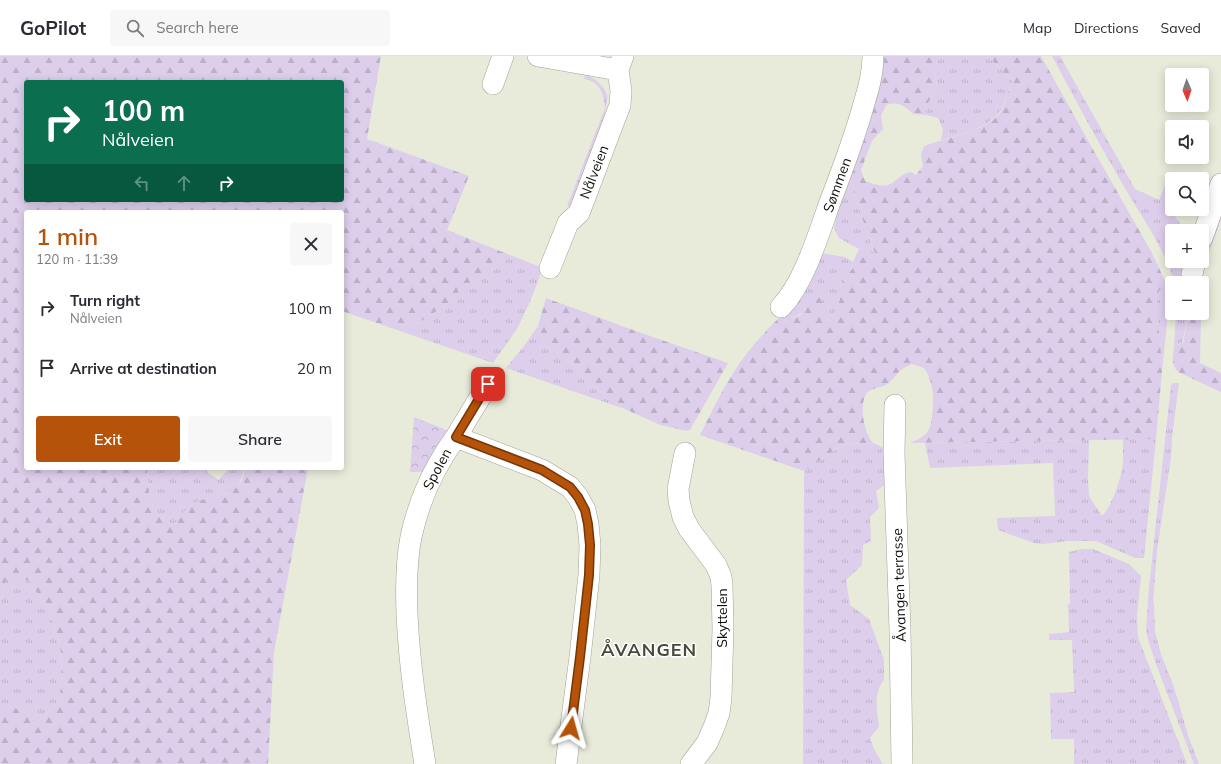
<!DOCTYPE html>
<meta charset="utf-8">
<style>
:root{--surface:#fff;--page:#f7f7f7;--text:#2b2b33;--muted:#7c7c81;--line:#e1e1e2;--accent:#b45309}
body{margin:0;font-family:Mulish,sans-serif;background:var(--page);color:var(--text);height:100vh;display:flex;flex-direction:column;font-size:15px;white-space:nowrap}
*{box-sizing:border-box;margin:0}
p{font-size:13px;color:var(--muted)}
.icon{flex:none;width:22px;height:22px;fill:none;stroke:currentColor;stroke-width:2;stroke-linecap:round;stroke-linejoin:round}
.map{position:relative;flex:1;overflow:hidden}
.details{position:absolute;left:24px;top:154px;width:320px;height:260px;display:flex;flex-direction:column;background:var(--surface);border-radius:4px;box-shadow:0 2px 10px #0003}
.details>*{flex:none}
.guide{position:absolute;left:24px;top:24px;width:320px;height:122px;border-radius:4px;box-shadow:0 2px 10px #0003;background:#0b6e4f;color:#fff;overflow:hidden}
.needle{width:26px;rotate:178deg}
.controls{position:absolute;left:1165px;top:12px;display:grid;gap:8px}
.controls a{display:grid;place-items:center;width:44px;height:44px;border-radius:4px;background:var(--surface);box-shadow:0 2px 10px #0003;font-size:20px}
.pin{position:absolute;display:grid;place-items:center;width:34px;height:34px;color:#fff;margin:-17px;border-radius:8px;box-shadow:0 2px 6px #0006}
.me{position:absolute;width:44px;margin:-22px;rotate:8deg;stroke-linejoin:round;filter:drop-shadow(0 0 3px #0008)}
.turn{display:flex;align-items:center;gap:14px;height:84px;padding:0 12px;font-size:18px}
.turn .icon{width:52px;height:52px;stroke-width:2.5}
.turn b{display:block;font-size:28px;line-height:34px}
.lanes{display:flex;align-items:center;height:38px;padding:0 12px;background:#0003;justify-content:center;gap:20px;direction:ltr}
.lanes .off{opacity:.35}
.round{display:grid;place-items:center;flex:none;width:42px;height:42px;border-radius:4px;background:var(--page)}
.overview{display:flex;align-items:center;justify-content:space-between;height:68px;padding:0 12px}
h1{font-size:24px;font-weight:600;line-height:30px;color:var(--accent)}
.button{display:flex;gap:8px;margin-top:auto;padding:8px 12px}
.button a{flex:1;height:46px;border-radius:4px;background:var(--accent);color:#fff;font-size:16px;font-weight:600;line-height:46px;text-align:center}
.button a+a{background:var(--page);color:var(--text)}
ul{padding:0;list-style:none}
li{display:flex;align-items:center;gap:12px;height:60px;padding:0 12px}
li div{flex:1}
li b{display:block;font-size:15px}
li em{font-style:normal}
header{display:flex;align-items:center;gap:24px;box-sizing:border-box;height:56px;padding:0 20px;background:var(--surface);border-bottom:1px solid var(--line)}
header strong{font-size:19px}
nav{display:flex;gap:22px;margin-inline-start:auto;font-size:14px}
.search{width:280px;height:36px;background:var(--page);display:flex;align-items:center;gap:10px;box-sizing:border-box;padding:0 14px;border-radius:4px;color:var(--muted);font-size:15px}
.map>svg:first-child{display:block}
.grass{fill:url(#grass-tufts)}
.forest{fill:url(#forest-firs);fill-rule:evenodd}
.park{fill:url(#park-crowns)}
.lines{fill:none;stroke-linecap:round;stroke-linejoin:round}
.street-casing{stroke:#a0a393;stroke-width:22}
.street{stroke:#fff;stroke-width:21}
.route-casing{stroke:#753606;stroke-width:10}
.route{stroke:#b45309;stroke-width:7}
.labels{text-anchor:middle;stroke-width:3;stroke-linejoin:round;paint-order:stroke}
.street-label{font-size:14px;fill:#0e0f09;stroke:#fff}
.district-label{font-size:18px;font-weight:bold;letter-spacing:1px;fill:#47493b;stroke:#fff}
</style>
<header>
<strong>GoPilot</strong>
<div class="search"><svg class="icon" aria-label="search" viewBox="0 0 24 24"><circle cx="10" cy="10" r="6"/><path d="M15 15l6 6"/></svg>Search here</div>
<nav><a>Map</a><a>Directions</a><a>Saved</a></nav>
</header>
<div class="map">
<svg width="1221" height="708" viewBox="0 0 1221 708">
<defs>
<pattern id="grass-tufts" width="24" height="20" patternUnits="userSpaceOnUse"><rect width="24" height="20" fill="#ddceeb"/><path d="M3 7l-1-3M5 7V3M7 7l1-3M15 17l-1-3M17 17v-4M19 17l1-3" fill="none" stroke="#bcb0c8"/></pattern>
<pattern id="forest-firs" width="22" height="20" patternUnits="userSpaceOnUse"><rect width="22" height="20" fill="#ddceeb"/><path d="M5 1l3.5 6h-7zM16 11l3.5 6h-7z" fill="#bcb0c8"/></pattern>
<pattern id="park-crowns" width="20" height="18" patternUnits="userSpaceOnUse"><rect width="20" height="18" fill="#ddceeb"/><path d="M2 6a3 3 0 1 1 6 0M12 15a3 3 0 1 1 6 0" fill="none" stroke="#bcb0c8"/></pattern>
</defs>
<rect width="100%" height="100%" fill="#e8ebda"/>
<path class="grass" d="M945,0h42l26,25c-5,9 -7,20 -12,29 -10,17 -42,26 -60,30l2,-11 -5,-11 -11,-3 -2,-8 7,-10 5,-12 -2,-11 3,-14z
M1052,0h8l75,133 24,11 6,-15h7c0,24 -3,29 16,46h-16v30h17l-4,17c-4,2 -8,3 -12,0 -10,-32 -30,-59 -47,-88 -26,-44 -50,-89 -74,-134z
M586,18c9,5 18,11 21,21 3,16 -29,92 -36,112l-4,-1 38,-98c-1,-15 -6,-27 -21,-29z
M850,121l16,53 9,24 -16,-5 -20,-11 -5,-10 4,-19z
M1221,155v9l-14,38 -2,-2z
M505,197l38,15 -13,34 -13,27 -24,34 -90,-31 47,-29 11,-15 39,-23z
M821,197l24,4 8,5c-1,12 -11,16 -13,28 -1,4 0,7 0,10 -2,8 -6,14 -10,21l-8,-9v-11l-17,6 -2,5c-7,5 -13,8 -19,1z
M1165,225l3,32 -6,58 -2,-33 -4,-25 1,-18z
M1176,257h13l-7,30 -8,3z
M538,270l8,20 27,18 8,12 44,33 -119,-41 18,-22z
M1173,327h6l-7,55 -1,19 -14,94 -4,52h1l1,29 6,22 13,33 14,48 11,29h-5l-38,-100 -8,-24 -2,-11 3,-42 22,-202z
M1123,383h33l-12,119h-9l-39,-17h-29l-24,3 -9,-1 -36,-13 -1,-12 58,-2 -2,-53 -123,5 -5,-25 164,-3 -1,40 1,16 13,20c10,-9 20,-40 21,-54 0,-8 0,-15 0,-23z
M873,387l16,7v32l-13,9 3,17 -9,9 1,24 -8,4 -1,20 -16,15 4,25 19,14 15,41v20c-11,13 -7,31 -5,47l-9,11 4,11 9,15h-80l1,-293 40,-27z
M147,412h59l1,4 12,8 10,-12h13l2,3 -6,15 -8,6 -39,13 -18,20 -19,-14 -5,-19z
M1082,493h11l36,15 12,12 -4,40 1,21 49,127h-113v-25h-23l-1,-46 24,-1 -2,-52h-23v-6l20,-2 -1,-28h2l-1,-52z
M16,519l13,6 21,31 8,26 4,19 -2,42 -16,18 -10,8 -6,-11 -20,-9h-8v-103l6,-21z"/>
<path class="forest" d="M0,0h381l-14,83 102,37 -22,54 58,23 -5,12 -39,23 -11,15 -47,29 -61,-21v-99h-316v256h121l2,24 5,19 19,14c6,-6 12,-17 19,-21 21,-11 49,-5 53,-36h63l-34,184 -6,112h-268v-59h8l20,9 6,11 10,-8 16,-18 2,-42 -4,-19 -8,-26 -21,-31 -13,-5 -10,5 -6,21zM26,26h316v118h-316z
M882,0h63l-7,4 -3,14 2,11 -5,12 -7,10 2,8 -14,-1c-9,-9 -15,-13 -27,-9l-5,11 2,13 -11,12 -11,29 4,11c7,2 16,6 23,4 9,-3 11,-11 23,-13l5,3 7,-9 -2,-11 3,-9c22,-8 66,-15 78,-36 4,-9 6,-20 11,-29l-26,-25h54l45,81 66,116 13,28 -8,14 -1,18 4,25 2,33 -6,68 -246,4c7,-3 14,-6 18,-12 5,-6 6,-35 4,-43 -1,-7 -4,-15 -8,-20l-12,-4c-4,2 -9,4 -13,8 -4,4 -8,10 -13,13 -6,3 -16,3 -20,9 -7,12 -2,39 7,49l-29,1 -40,27 -104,-36c12,-24 24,-49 39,-71 13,-18 28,-35 45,-51 5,6 15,6 19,-1 4,-7 3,-12 9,-17h7l3,6v11l8,9 7,-12 3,-10 -1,-8 5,-12 8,-10 1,-7 6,-13 16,4 -9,-23 -16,-53 24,-70 6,-22z
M546,242l87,32 95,33 -38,67 -3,1 -27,-6 -35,-16 -44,-33 -8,-12 -27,-18 -8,-20z
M1189,257h12l-1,50 21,10v19l-41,-19c-10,-7 -7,-16 -6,-27l9,-3z"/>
<path class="park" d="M414,361l35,14 -22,41h-17z"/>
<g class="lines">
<defs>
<path id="street" d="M538,0l80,14
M493,28l10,-28
M1202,182l19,-54
M550,212l18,-45 11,-10 41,-108 1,-14 -3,-21 5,-14
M1192,218l3,-13
M781,251c23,-24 38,-74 49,-105 12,-31 24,-63 33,-95 5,-17 10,-33 10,-51
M895,349l-1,48 6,177 2,134
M456,381l32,-53
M685,397l-7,36 1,12 4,16 6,12 27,36 5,12 1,8 1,43 -2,70 -2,15 -5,14 -7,16 -16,21
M425,708c-8,-50 -16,-100 -18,-151 -1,-26 -1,-51 4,-76 8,-37 23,-70 45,-100l86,33 28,17 8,10 7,13 3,14 2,21 -1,30 -9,82 -14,107"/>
</defs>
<use href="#street" class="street-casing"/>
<use href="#street" class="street"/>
</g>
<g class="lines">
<defs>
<path id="route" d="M488,328l-32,53 86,33 28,17 8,10 7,13 3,14 2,21 -1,30 -9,82 -9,71"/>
</defs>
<use href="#route" class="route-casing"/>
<use href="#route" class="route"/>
</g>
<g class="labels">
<g class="street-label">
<text transform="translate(594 116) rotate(-69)" y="5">Nålveien</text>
<text transform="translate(837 129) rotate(-70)" y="5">Sømmen</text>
<text transform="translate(437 413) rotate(-62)" y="5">Spolen</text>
<text transform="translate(899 529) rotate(-92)" y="5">Åvangen terrasse</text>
<text transform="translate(722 562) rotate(-90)" y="5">Skyttelen</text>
</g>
<g class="district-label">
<text x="649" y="600">ÅVANGEN</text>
</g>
</g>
</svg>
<div class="controls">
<a><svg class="needle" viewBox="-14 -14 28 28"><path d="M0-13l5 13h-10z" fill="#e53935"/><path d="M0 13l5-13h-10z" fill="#7c7c81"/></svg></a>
<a><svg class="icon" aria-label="sound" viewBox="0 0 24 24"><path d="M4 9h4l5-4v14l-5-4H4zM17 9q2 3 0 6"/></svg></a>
<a><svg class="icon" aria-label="search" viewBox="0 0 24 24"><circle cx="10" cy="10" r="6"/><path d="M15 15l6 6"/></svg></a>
<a>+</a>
<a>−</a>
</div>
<div class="pin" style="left:488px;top:328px;background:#d93025"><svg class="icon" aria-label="arrive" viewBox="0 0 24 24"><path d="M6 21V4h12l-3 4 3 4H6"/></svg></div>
<svg class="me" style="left:571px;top:672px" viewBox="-20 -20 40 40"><path d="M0-17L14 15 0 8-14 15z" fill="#b45309" stroke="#fff" stroke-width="4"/></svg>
<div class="guide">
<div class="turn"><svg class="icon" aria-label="right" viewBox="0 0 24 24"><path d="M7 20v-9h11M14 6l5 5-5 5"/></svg><div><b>100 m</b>Nålveien</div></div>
<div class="lanes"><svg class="icon off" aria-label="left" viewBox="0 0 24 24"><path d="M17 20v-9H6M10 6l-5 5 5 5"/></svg><svg class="icon off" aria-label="ahead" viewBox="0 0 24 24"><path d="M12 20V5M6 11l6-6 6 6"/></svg><svg class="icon" aria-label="right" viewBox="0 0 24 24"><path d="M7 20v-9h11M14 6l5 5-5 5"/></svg></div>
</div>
<section class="details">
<div class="overview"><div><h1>1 min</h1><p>120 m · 11:39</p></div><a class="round"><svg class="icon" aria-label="close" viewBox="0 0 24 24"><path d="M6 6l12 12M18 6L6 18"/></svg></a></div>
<ul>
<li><svg class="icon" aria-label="right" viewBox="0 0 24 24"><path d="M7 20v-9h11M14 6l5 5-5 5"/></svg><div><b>Turn right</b><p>Nålveien</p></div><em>100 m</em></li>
<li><svg class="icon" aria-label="arrive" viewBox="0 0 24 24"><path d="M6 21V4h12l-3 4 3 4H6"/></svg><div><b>Arrive at destination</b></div><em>20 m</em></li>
</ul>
<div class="button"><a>Exit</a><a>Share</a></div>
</section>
</div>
